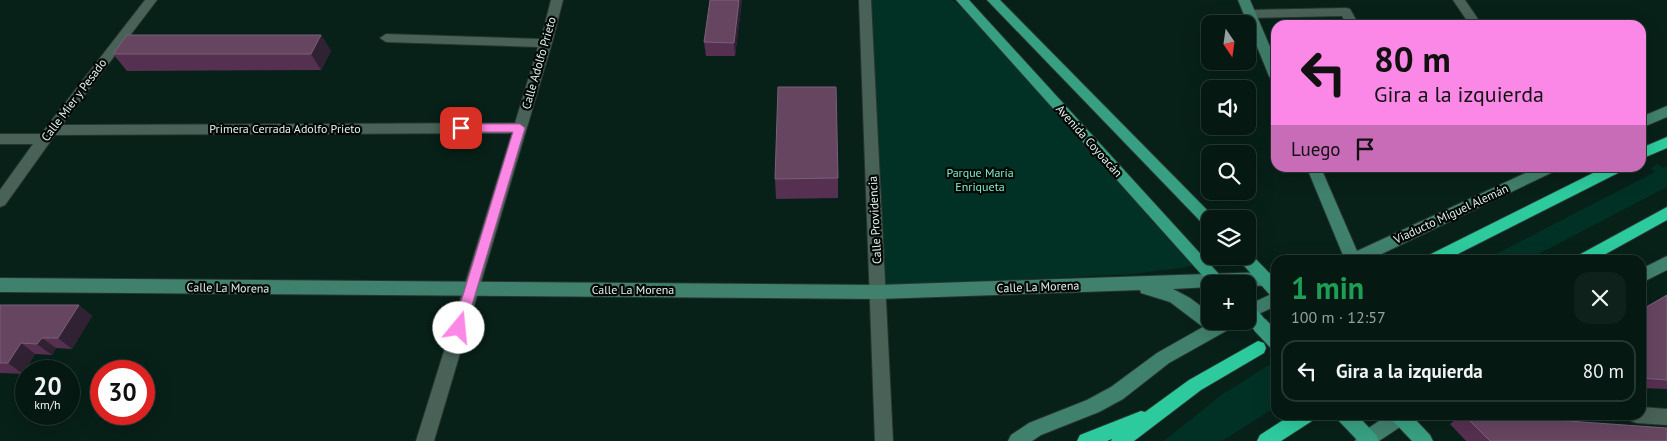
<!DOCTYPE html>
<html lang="es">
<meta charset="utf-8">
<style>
:root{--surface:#051812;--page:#0e211b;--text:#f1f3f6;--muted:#97a09f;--line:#263732}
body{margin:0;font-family:"PT Sans",sans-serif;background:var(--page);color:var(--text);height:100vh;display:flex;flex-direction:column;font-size:19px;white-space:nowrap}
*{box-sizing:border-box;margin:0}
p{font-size:16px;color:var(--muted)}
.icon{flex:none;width:28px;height:28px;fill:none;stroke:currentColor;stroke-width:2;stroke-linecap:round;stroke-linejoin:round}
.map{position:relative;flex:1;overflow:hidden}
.details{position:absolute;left:1271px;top:255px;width:375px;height:165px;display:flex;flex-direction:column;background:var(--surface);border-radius:15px;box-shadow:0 5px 20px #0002,0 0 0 1px var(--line)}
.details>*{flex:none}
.top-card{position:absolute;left:1271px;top:20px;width:375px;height:152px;border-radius:15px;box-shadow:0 5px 20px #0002,0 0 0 1px var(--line);background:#fb87e6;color:#111;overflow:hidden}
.needle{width:32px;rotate:167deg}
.fabs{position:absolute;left:1201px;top:15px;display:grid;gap:10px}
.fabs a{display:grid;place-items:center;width:55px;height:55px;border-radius:10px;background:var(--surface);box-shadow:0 5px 20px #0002,0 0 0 1px var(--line);font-size:25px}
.speed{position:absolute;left:15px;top:360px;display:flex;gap:10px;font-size:25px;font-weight:700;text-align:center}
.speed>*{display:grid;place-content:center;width:65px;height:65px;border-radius:50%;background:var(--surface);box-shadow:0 5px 20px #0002,0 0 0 1px var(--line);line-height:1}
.speed small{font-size:12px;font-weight:400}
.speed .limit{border:8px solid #d22;background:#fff;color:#111}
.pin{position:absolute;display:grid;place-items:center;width:42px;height:42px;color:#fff;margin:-21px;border-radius:10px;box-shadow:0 2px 8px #0006}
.me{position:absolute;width:55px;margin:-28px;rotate:17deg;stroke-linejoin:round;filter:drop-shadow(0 0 4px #0008)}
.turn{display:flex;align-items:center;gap:18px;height:105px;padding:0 20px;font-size:22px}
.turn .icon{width:65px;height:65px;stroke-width:2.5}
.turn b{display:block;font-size:35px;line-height:42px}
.then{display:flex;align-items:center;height:48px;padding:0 20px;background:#0003;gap:10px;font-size:19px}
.round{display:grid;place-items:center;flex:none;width:52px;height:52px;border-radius:15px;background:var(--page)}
.head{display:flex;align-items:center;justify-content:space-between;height:85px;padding:0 20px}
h1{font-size:30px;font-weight:700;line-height:38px;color:#1e9e55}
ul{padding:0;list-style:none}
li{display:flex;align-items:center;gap:15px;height:62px;margin:0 10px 8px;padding:0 10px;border:2px solid var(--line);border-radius:15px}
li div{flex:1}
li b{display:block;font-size:19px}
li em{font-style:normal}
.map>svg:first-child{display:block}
.green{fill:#013124}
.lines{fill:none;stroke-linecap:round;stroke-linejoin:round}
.street-casing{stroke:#29342e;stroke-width:2}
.secondary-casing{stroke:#29342e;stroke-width:2}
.primary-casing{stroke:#29342e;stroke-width:2}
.highway-casing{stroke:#29342e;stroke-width:2}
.street{fill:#486258;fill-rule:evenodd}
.secondary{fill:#40816d;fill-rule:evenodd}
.primary{fill:#38a082;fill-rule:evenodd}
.highway{fill:#2dca9e;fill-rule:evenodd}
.primary-bridge-casing{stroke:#29342e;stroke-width:18;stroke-linecap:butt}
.primary-bridge{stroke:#38a082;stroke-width:16}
.wall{fill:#563051}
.shaded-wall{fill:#302133}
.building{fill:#664561;stroke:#796077}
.route{fill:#fb87e6;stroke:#a35896}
.labels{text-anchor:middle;stroke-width:4.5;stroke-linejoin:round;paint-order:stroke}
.street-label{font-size:12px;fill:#e2f1eb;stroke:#020805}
.park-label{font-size:12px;fill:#80e9c4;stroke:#020805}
</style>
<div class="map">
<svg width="1667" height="441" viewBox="0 0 1667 441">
<rect width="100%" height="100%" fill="#072018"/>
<path class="green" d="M869,0h83l17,14 224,252 -60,8 -250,13z
M1658,164l5,4 4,-2v21l-140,73h-43l171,-88 -4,-4z
M1272,363l4,4v40l-54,34h-58l57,-46z"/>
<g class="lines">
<defs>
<path id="street" d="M145,0h12l-95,125 453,-2 23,-76 -152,-5 -6,-4 6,-4 155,5 10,-39h12l-11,43 -118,398h-18l96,-308 -457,2 -50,70 -5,2v-17l33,-46h-33v-10h41z
M859,0h12l22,441h-18z
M1453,0h12l17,25h-12z
M1346,8l4,1 9,16h-12l-5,-9 -92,2 -6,-4 6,-4z
M1641,407l26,2v16l-30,-2 -6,-2 -3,-6h13z"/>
<path id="secondary" d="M1238,0h12l26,61v19l-5,-1 -2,-3z
M1667,106v11l-26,11v-11z
M1307,168h14l36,83 179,-83h19l-2,4 -184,88h-24z
M1667,256v14l-26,13v-14z
M1266,272l6,2 2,5 -2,5 -6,2 -56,-2v3l-37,2 17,9 20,15v8h27l-2,5 -66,37 -46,36 -24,13 -58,23 -9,6h-24l3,-6 18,-12 58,-23 24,-13 46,-34 46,-26 -33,-25 -29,-9 -1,-3 -262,9 -878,-7v-14l878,7z
M1276,292v14l-28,13v-14z
M1388,415h24l-3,6 -30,20h-24l3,-6z"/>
<path id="primary" d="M956,0h13l259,284h-18z
M987,0h13l215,218 -5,1v9l-5,-2z
M1248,251l28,29v17l-6,-2 -31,-35 -3,-4h12z
M1248,305c9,3 16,12 20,20l-2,5c-10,3 -13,-2 -20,-9z
M1336,415h21l19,20 3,6h-21l-19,-20z
M1390,415h21l19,20 3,6h-21l-19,-20z"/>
<path id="highway" d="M1667,137v11l-26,11v-11z
M1603,168h19l-2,4 -174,88h-22l3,-4z
M1667,207v13l-72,40h-21l3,-4z
M1258,341l6,2 2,5 -2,5 -63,37 -67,51h-23l1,-2 -5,2h-30l3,-6 61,-24 4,1 44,-32z
M1291,415h24l-3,6 -31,20h-24l3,-6z"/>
</defs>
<use href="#street" class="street-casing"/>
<use href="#secondary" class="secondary-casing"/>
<use href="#primary" class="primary-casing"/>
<use href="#highway" class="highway-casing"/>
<use href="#street" class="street"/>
<use href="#secondary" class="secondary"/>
<use href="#primary" class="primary"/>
<use href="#highway" class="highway"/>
<defs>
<path id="primary-bridge" d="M1260,325l16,17"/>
</defs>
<use href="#primary-bridge" class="primary-bridge-casing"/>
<use href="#primary-bridge" class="primary-bridge"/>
</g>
<path class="wall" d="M742,0l-7,56h-29l-2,-14z
M321,35l10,16 -10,19 -194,1 -14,-17z
M1350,168h60l-3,4 -58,-2z
M838,178v20l-62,1 -1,-20z
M1667,295v94l-26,-1v-78z
M0,305h79l13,11 -20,33 -16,-1 -4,7 -17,-1 -12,20 -23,-1z
M1461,415h22l184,26h-201l-16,-17z"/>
<path class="shaded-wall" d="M739,0h3l-7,56 -1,-13z
M321,35l10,16 -10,19 -10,-16z
M79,305l13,11 -20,33 -14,-11z
M42,338l14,10 -4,7 -15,-11z
M21,343l14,11 -12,20 -15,-11z"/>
<path class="building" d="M710,0h29l-5,43 -30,-1z
M127,35h194l-10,19h-198z
M778,87h58l2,91 -63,1z
M1667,295v85l-26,-2v-68z
M0,305h79l-21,33h-16l-5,6 -16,-1 -13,20h-8z
M1464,415h19l184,13v13h-177z"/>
<path class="route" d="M461,124h59l5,4 -60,200 -1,4 -5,1 -4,-1 -2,-4 60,-196h-52l-5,-4z"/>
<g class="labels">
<g class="street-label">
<text transform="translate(539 63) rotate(-74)" y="4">Calle Adolfo Prieto</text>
<text transform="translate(74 100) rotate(-53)" y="4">Calle Mier y Pesado</text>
<text x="285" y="133">Primera Cerrada Adolfo Prieto</text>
<text transform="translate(1089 141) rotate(48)" y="4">Avenida Coyoacán</text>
<text transform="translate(1451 214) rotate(-25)" y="4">Viaducto Miguel Alemán</text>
<text transform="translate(875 220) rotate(-93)" y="4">Calle Providencia</text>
<text transform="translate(1038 287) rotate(-2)" y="4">Calle La Morena</text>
<text transform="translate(228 288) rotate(1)" y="4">Calle La Morena</text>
<text x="633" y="294">Calle La Morena</text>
</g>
<g class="park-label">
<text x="980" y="177">Parque María<tspan x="980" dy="14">Enriqueta</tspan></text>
</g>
</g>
</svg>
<div class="fabs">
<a><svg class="needle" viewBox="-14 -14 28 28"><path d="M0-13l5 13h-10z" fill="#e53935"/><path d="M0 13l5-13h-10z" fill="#97a09f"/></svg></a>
<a><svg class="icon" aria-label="sound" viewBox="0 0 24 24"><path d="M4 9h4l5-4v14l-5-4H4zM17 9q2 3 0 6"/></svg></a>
<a><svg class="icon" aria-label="search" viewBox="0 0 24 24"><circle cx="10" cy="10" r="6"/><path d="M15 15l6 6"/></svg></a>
<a><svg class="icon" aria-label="layers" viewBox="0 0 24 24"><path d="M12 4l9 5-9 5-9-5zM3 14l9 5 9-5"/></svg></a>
<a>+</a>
</div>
<div class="speed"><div>20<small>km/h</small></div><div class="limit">30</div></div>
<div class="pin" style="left:461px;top:128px;background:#d93025"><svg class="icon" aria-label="arrive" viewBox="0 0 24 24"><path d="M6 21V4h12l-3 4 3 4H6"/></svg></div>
<svg class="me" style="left:459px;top:328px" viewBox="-20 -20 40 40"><circle r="19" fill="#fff"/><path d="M0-13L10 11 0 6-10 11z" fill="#fb87e6"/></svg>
<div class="top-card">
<div class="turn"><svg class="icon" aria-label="left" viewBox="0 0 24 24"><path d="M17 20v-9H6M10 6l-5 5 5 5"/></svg><div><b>80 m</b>Gira a la izquierda</div></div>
<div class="then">Luego<svg class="icon" aria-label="arrive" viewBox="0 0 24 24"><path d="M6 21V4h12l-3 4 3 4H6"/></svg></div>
</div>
<section class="details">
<div class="head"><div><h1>1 min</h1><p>100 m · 12:57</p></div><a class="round"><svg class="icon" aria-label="close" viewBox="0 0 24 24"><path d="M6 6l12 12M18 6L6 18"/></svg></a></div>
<ul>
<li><svg class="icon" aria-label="left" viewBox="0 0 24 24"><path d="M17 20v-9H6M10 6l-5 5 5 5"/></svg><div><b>Gira a la izquierda</b></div><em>80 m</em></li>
</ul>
</section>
</div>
